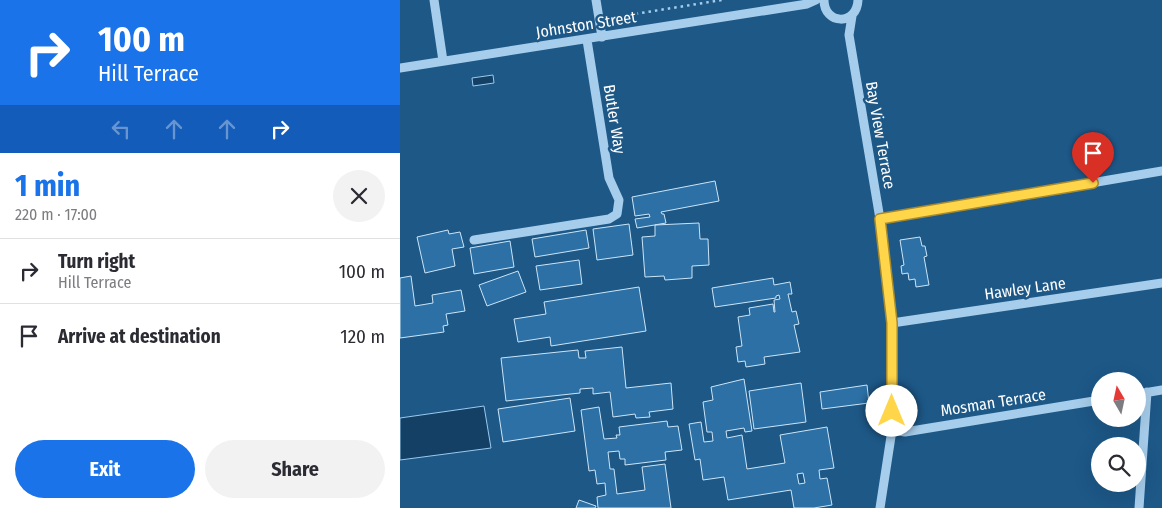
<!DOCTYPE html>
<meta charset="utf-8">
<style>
:root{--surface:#fff;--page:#f2f2f3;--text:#2b2b33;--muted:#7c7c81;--line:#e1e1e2;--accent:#1a73e8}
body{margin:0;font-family:"Fira Sans Condensed",sans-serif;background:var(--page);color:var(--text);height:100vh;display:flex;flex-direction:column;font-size:19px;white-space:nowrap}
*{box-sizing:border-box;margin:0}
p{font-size:16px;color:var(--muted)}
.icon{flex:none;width:28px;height:28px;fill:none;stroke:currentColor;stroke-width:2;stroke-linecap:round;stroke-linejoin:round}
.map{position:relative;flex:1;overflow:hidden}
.details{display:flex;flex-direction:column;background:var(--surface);width:400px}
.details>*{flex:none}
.hud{background:#1a73e8;color:#fff;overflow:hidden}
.needle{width:32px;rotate:351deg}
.tools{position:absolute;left:691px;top:372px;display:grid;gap:10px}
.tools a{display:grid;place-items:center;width:55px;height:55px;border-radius:50%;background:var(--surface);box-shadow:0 5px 20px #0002;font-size:25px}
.pin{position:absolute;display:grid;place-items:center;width:42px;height:42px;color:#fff;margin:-51px -21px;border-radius:50% 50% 50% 0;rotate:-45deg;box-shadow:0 0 5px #0007}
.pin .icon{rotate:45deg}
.me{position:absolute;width:55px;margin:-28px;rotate:0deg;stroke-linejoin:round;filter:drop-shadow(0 0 4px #0008)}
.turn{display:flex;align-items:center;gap:18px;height:105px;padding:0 15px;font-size:22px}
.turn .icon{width:65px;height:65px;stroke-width:2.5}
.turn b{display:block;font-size:35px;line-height:42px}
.lanes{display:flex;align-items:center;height:48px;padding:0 15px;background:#0003;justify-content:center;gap:25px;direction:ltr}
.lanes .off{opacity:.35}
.round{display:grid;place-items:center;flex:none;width:52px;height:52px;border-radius:26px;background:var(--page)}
.head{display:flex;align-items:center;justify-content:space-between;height:85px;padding:0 15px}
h1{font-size:30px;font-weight:700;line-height:38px;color:var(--accent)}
.action{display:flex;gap:10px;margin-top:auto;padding:10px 15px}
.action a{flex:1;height:58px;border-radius:30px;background:var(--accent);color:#fff;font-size:20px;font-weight:700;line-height:58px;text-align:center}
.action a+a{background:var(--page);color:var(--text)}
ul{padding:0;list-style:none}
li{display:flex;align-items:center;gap:15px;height:65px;padding:0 15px;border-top:1px solid var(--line)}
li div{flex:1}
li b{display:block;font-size:19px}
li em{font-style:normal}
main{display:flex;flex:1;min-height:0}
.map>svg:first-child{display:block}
.water{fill:#144066;stroke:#9acaed}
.building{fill:#2c70a5;stroke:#cbe5f8;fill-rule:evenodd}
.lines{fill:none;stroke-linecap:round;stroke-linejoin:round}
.path{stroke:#a6cdeb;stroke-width:2.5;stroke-dasharray:2.5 4;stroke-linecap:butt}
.minor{stroke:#a6cdeb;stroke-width:9}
.route-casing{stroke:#a68a30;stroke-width:12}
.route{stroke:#ffd54a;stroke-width:9}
.labels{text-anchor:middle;stroke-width:5;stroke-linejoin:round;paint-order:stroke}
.street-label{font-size:16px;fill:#fff;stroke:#1d5887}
</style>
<main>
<section class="details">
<div class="hud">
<div class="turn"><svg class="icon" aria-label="right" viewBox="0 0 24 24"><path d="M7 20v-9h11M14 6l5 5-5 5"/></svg><div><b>100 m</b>Hill Terrace</div></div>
<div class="lanes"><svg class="icon off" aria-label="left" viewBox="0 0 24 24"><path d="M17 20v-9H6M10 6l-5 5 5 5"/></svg><svg class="icon off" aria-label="ahead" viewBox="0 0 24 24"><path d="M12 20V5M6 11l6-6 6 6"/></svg><svg class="icon off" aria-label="ahead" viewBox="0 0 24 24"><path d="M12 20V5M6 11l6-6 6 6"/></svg><svg class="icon" aria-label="right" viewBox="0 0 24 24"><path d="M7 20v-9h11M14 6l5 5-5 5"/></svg></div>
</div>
<div class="head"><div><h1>1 min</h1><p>220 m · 17:00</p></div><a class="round"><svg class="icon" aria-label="close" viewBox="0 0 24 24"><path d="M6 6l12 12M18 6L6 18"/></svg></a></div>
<ul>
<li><svg class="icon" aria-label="right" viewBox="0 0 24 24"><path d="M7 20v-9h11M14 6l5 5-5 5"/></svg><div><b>Turn right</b><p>Hill Terrace</p></div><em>100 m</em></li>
<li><svg class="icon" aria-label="arrive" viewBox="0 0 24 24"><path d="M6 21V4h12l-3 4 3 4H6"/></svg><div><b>Arrive at destination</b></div><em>120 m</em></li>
</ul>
<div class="action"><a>Exit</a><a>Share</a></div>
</section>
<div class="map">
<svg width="762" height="508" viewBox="0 0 762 508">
<rect width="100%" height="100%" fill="#1d5887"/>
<path class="water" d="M93,75l1,8 -21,3 -1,-8z
M84,406l7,42 -91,12v-42z"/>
<path class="building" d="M315,181l4,20 -58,11 1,2h2l2,9 -29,5 -2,-9 15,-2 -1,-3 -14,2 -3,-19z
M299,223l1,16h8l1,26 -17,1v12l-27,2 -1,-4 -19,1 -3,-40 13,-1v-11z
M229,224l4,31 -36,5 -4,-31z
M48,230l1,4 11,-2 4,15 -12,2 3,17 -30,7 -8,-36z
M186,230l3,18 -54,9 -3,-18z
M520,237l2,9h3l2,10 -3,1 5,28 -13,2 -1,-8 -6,1 -1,-7 -6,1 -1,-8 3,-1 -4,-25z
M110,241l4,26 -40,7 -4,-26z
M179,260l3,24 -42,6 -4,-24z
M118,271l8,21 -39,14 -8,-21z
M11,276l4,30 18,-3 -1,-8 29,-5 4,21 -19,3 2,11 -5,1 1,6 -44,6v-60z
M373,278l1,7 16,-3 2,12h-4l4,18 4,-1 3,13 -5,1 6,27 -36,5 1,7 -19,3 -1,-6 -7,1 -2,-15 6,-1 -4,-29 12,-2 -1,-7 24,-4 1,8h1l-1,-12 6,-1 -1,-4 -3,1v2l-61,9 -3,-19z
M239,287l7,44 -95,15 -1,-9 -32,5 -4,-23 32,-5 -2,-12z
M222,347l4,41 45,-5 2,26 -24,3 1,5 -14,1 -1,-4 -22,3 -3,-25 -17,2v-6l-13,1v4l-74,8 -5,-43 77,-8 1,8h7l-1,-7z
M344,379l8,52 -7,1 -1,-4 -18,3 1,7 15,-3 5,34 38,-6 -5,-28 47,-8 7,41 -15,2 1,9 7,-1 5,27 -18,3h-20l-3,-18 -63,10 -4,-23 -21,3 -3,-21 -5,1 -6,-36 12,-2 3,20 9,-1 -1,-9h-5l-4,-30 10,-2 -2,-13zM403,473l2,10 -6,1 -2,-10z
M401,383l5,39 -52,7 -5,-38z
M467,385l2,18 -47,6 -2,-17z
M170,398l5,33 -72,11 -5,-33z
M199,407l5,32 13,-1 -1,-3h4l-1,-8 48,-6 1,6 10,-1 4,24 -17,2 1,8 -41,5v-6h-5l-1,-8 -11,1 2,17h4l3,25 28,-4 -3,-23 23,-3 6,44h-73l-1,-11 9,-2 -1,-12 -8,1 -2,-14 -6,1 -8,-61z
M179,500l17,6 -1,2h-19z"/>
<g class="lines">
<path class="path" d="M210,18l112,-18"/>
<path class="minor" d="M34,0l9,61
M196,0l6,37
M424,0c0,25 33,26 34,0
M452,16l-3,19 31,184 12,104v107l-12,78
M0,68l407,-64 9,-4
M480,219l282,-48
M74,240l135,-21 8,-5 2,-14 -10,-22 -22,-138
M492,323l270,-40
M738,394l24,-4
M492,430l13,2 195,-32
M739,508l8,-116"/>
</g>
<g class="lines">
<defs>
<path id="route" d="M492,411v-88l-12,-104 213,-36"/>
</defs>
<use href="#route" class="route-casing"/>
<use href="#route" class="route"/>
</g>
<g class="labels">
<g class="street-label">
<text transform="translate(186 24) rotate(-9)" y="6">Johnston Street</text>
<text transform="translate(215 119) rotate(81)" y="6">Butler Way</text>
<text transform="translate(481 135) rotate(80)" y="6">Bay View Terrace</text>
<text transform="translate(625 288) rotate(-8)" y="6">Hawley Lane</text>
<text transform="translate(593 402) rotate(-9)" y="6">Mosman Terrace</text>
</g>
</g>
</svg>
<div class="tools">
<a><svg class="needle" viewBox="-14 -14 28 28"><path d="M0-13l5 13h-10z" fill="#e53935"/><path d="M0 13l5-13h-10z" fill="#7c7c81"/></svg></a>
<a><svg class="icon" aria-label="search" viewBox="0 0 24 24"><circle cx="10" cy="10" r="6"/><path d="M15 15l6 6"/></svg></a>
</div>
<div class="pin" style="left:693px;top:183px;background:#d93025"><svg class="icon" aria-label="arrive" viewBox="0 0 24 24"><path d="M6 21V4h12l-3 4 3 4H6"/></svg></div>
<svg class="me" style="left:492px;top:411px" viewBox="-20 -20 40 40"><circle r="19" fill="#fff"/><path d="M0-13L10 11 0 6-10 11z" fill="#ffd54a"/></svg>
</div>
</main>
